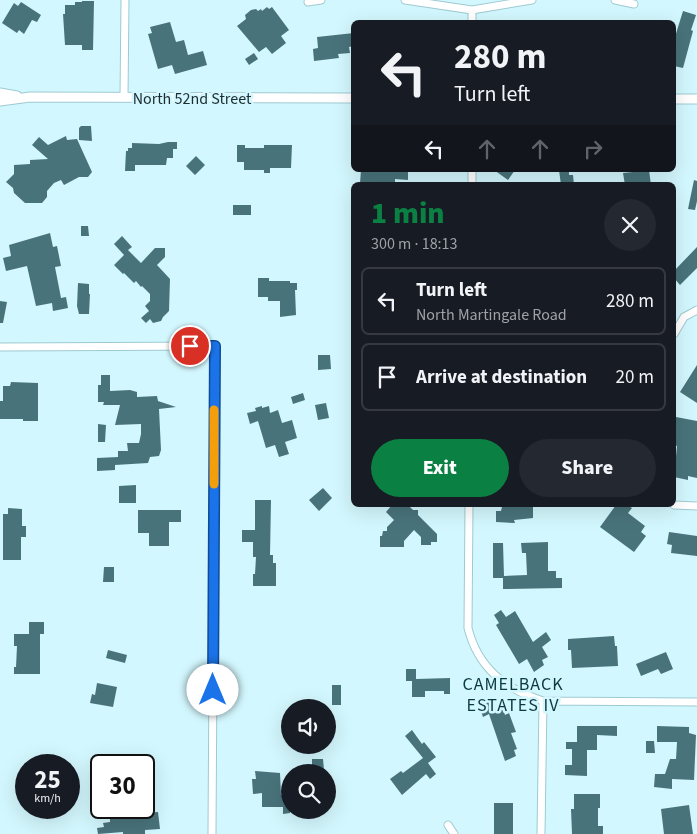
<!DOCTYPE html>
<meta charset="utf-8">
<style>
:root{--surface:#171b24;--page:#242831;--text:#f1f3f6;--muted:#9ea1a6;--line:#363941;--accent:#0b8043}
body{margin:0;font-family:"Source Sans 3",sans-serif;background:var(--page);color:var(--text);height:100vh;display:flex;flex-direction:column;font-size:19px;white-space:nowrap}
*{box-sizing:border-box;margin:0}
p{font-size:16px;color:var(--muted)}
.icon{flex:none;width:28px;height:28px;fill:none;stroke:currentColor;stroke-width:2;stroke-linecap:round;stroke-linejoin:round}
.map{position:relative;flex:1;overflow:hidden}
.sheet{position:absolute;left:351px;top:182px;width:325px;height:325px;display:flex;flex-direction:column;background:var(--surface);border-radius:8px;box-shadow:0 5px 20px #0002}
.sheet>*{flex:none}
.top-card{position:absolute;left:351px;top:20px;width:325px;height:152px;border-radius:8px;box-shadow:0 5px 20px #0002;background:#171b24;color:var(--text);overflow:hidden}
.buttons{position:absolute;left:281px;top:699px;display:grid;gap:10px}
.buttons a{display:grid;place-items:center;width:55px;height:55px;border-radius:50%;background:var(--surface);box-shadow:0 5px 20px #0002;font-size:25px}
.speed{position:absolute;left:15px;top:754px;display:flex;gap:10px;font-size:25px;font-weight:700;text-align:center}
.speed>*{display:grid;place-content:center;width:65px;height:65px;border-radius:50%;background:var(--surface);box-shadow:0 5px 20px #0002;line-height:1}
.speed small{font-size:12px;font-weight:400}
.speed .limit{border:2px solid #111;border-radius:8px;background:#fff;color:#111}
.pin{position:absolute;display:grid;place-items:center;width:42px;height:42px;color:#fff;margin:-21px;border:2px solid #fff;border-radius:50%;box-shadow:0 1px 5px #0007}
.me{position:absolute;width:55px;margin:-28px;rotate:0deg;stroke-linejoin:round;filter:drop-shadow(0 0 4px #0008)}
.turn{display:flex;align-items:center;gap:18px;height:105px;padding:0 20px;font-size:22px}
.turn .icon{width:65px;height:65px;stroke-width:2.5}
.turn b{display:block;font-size:35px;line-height:42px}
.lanes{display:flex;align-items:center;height:48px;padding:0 20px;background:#0003;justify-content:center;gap:25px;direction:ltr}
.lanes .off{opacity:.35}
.round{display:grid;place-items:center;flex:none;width:52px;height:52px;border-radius:26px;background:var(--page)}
.summary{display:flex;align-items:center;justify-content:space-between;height:85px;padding:0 20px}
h1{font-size:30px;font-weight:800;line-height:38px;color:var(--accent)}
.primary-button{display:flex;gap:10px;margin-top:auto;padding:10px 20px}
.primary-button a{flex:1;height:58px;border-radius:30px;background:var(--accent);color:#fff;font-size:20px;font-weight:800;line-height:58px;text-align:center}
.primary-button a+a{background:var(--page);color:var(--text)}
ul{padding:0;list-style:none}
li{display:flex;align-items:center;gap:15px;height:68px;margin:0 10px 8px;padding:0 10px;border:2px solid var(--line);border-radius:8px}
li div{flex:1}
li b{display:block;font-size:19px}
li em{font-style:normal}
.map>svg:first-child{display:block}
.building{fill:#49737b}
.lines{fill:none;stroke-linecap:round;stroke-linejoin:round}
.minor-casing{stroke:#9dcad2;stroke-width:9}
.tertiary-casing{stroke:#9dcad2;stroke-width:11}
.minor{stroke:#fff;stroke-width:7}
.tertiary{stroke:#fff;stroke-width:9}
.route-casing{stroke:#114b97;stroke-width:12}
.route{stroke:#1a73e8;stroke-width:9}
.slow{stroke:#f59e0b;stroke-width:9}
.labels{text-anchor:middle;stroke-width:5;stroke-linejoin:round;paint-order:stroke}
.street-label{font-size:16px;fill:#1c2d31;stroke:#d3f7fe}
.neighbourhood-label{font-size:18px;letter-spacing:1px;fill:#0c3940;stroke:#d3f7fe}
</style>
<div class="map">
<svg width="697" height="834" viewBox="0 0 697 834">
<rect width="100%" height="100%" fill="#d3f7fe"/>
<path class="building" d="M82,1h12l-1,49h-11v-5h-17l-2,-31h2v-9h10v-3h7z
M21,2l20,13 -4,7 -5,-2 -8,14 -5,-4 -2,3 -15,-10 12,-20 4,3z
M267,7l2,2 3,-2 17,23 -8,6 5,7 -14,11 -6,-7 -7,5 -22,-26 9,-7 -1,-4 6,-5 5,-1 2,2 3,-2 1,2z
M683,11l13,4 -5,15 2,1 -10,37 -9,-2 2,-7 -2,-1v-18z
M170,22l6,20 8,-2 4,15 15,-4 4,14 -32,9 -3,-9 -14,4 -10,-35 4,-1 -2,-6z
M354,33v13l-5,1 1,6 -12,1 1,4 -25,3 -1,-12 5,-1 -1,-11z
M254,53l4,6 -9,6 -4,-6z
M81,126h10l1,15 -13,-1v-12z
M66,136l1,4 10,-1 15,33 -4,5h-9l-15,8 -3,-5 -7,3 -7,8v6l-5,6h-17l-11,-10 -1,-5 -7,-6 8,-8v-9l16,-1v-4l18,-1 -16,-14 7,-8 9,8z
M168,142h9v7h-4v9h-6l-1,7h-31v6h-10l1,-20h2v-3h4v-5l27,1z
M237,145h8v3h19v-3h28l-1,23h-21v5h-6v-3h-20v-8h-7z
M196,156l9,9 -10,10 -9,-9z
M361,170h47v10l-13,-1v5l-35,-1z
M494,170h21l-7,10z
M559,170h10v5h4l1,10h-13z
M633,170h16l2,15h-26l-2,-12 10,-1z
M694,180l3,1v20l-2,9 -7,-1z
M233,205h18v10h-18z
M81,226h7l1,10h-8z
M50,233l3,14 4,-1 4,20 -6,1 6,31 5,-1 2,11 -15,3 -1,-8 -16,3 -9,-40 -21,5 -3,-13 8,-2 -2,-11z
M122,236l10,11 -4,3 13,13 14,-15h10v9l-8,8 13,14 -1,32 -6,6 -2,4 -8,2 -3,-4 -4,4 -5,-5 8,-7 -4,-5 5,-5v-7l-8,-8 -1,1 -5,-6 -2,2 -10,-10 -1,1 -9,-9 10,-10 -10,-11z
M697,247v21l-17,17 -6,-7v-7z
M258,278h11v3h21v2h7v7h-2l1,25 -16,2v-16h-12v-4h-10z
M78,283l11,1v10h1l-1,20h-10l-2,-8z
M0,301l7,1 -4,21h-3z
M318,355h12l1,14 -13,1z
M697,365v38l-17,-11z
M101,375h9v16l20,-1 7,2v5l20,-1 1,5 18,6 -17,2 2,41 -2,6 -9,1 -2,6 -33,2v5l-18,1v-13l21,-1v-6h10l-1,-8h12l2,-9v-10l-26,1 5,-20h-17l1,-3h-6v-17h3z
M11,382l27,1v38h-15v-2h-23v-18h3v-15h7z
M303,393l2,7 -12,4 -2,-7z
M326,403l3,15 -11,2 -3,-15z
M262,406v2l7,-2 1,7 8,-3 4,13 10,-3 5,18 -12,4 4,12 -10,3 -4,-12 -9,3 -8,-27 -8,3 -3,-11 9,-2 -1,-3z
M676,417l21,4v57l-9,-2v4l-14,-3 3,-31 -3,-1z
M98,424l8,1 -1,17h-7z
M136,485v18h-17v-17z
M323,488l9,10 -13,13 -10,-11z
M255,500h16l-1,55h3v8h3v23h-23v-12h2l1,-17h-3v-15h-11v-12h13z
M392,505h16l5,5h5v5l19,19v8h-6v3h-10v-8l-7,-7 -10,11v6h-24v-11h2l1,-5h4v-4l7,-7 -8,-8z
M509,505h24v13l-19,2 1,3 -19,-1v-11h5l1,-4z
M616,505h11l5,3 -4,5 17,13 -4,6 5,4 -12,16 -34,-25z
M8,508l14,1v17h4v11h-5v23h-18v-46h5z
M138,510h43v12h-12v24h-20v-13h-11z
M669,532l28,4v20l-26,-3 1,-8 -5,-1z
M548,542v29h8v7h6v10l-59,1v-11h-10v-35h10l1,33 23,-1 -1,-22h-4l-1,-10z
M104,567h10v15h-11z
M501,610l5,7 9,-6 18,31 13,-10 5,8 -9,7 6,10 -6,3 2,5 -10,7 -7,-13 -8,5 -23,-39 3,-2 -5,-8z
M29,622h15v12h-4v40h-26v-7h2l1,-21h-3v-12h15z
M614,636l1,10h2l1,20 -46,2 -1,-18h-3v-11z
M108,650l19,5 -2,8 -19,-5z
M666,652l7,17 -12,5 -3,-5 -17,7 -5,-12z
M406,669h10v10l34,-1v16h-6v-3h-19v6h-13v-16h-6z
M97,683l20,4 -4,20 -23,-4 2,-9 3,1z
M332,685h9v20h-9z
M490,699l4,11 9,-3 2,8 4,-2 7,19 -5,1 6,16 -3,1 2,6 -11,5 -16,-47 -6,3 -5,-14z
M577,726h40v10l-20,-1v15h-10v26l-22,-1v-10h7v-16h-6v-7h11z
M657,726l32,1v6l7,2 -2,45 -22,-1v10l-18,-2 1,-13h10l5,-15h6l1,-17h-20z
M412,730l10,14 2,-2 12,15 -8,6 8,11 -6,5 -4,-5 -24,21 -12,-16 11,-8 2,2 20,-15 -18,-22z
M646,741h8l1,12h-9z
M125,759h20v6h-20z
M312,759h11l1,11h-12z
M255,771l25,2 1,22h9v18l-7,1v-7h-21v-14l-9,1 -1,-15h4z
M151,782l2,18 -9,1v-18z
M574,794h26v14h-2v18h5v8h-31l-1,-25h3z
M494,803h19v31h-19z
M689,805l4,29h-29l-3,-25z
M118,808h25l2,5 13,-1 2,17 -15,1v4h-22v-2l-25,2 -1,-6 7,-1 -1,-4 7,-1v-5l12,-1z"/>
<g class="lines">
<defs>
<path id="minor" d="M405,0l67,10 60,-10
M615,0l19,4
M308,2l13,-2
M472,22v-12
M124,97l1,-97
M472,185v-15
M674,334l10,-17 13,-7
M0,347l215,-1 -3,488
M469,505l-1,123c10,40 37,61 75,73l154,1
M674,505l23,1
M448,825l6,9
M541,834l2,-133"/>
<path id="tertiary" d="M0,93l17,3
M674,99h23
M0,101l30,-4 324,1"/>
</defs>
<use href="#minor" class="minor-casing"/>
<use href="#tertiary" class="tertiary-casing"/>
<use href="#minor" class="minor"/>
<use href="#tertiary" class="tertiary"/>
</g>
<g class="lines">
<defs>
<path id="route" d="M190,346h25l-2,344"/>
</defs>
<use href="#route" class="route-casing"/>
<use href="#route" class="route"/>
<path class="slow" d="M214,484v-74"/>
</g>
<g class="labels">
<g class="street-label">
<text x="192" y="104">North 52nd Street</text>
</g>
<g class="neighbourhood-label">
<text x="513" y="690">CAMELBACK<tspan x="513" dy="21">ESTATES IV</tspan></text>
</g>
</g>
</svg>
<div class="buttons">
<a><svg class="icon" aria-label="sound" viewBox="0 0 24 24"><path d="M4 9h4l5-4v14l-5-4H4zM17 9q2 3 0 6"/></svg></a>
<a><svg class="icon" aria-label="search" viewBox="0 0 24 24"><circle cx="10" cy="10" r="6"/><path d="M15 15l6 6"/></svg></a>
</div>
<div class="speed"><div>25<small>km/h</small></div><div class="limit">30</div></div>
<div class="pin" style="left:190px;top:346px;background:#d93025"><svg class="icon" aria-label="arrive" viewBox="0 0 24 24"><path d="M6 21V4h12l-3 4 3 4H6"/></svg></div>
<svg class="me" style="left:213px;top:690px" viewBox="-20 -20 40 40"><circle r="19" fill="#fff"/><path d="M0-13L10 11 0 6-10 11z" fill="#1a73e8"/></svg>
<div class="top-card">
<div class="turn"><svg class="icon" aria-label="left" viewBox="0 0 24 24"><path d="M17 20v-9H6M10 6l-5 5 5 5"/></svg><div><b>280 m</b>Turn left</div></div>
<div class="lanes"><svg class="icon" aria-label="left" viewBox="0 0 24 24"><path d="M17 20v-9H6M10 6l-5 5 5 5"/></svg><svg class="icon off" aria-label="ahead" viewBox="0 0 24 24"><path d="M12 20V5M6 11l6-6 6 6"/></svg><svg class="icon off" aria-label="ahead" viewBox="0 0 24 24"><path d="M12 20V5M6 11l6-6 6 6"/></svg><svg class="icon off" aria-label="right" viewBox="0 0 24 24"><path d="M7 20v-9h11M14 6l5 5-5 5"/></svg></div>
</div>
<section class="sheet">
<div class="summary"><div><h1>1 min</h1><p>300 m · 18:13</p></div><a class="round"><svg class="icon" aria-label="close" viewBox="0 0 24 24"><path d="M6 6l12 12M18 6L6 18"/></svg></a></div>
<ul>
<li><svg class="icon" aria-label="left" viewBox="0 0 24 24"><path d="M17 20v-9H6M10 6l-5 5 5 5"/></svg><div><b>Turn left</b><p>North Martingale Road</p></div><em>280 m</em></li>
<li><svg class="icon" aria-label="arrive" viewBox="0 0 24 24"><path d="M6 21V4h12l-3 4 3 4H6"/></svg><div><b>Arrive at destination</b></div><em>20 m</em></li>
</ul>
<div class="primary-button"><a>Exit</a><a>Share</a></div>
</section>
</div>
